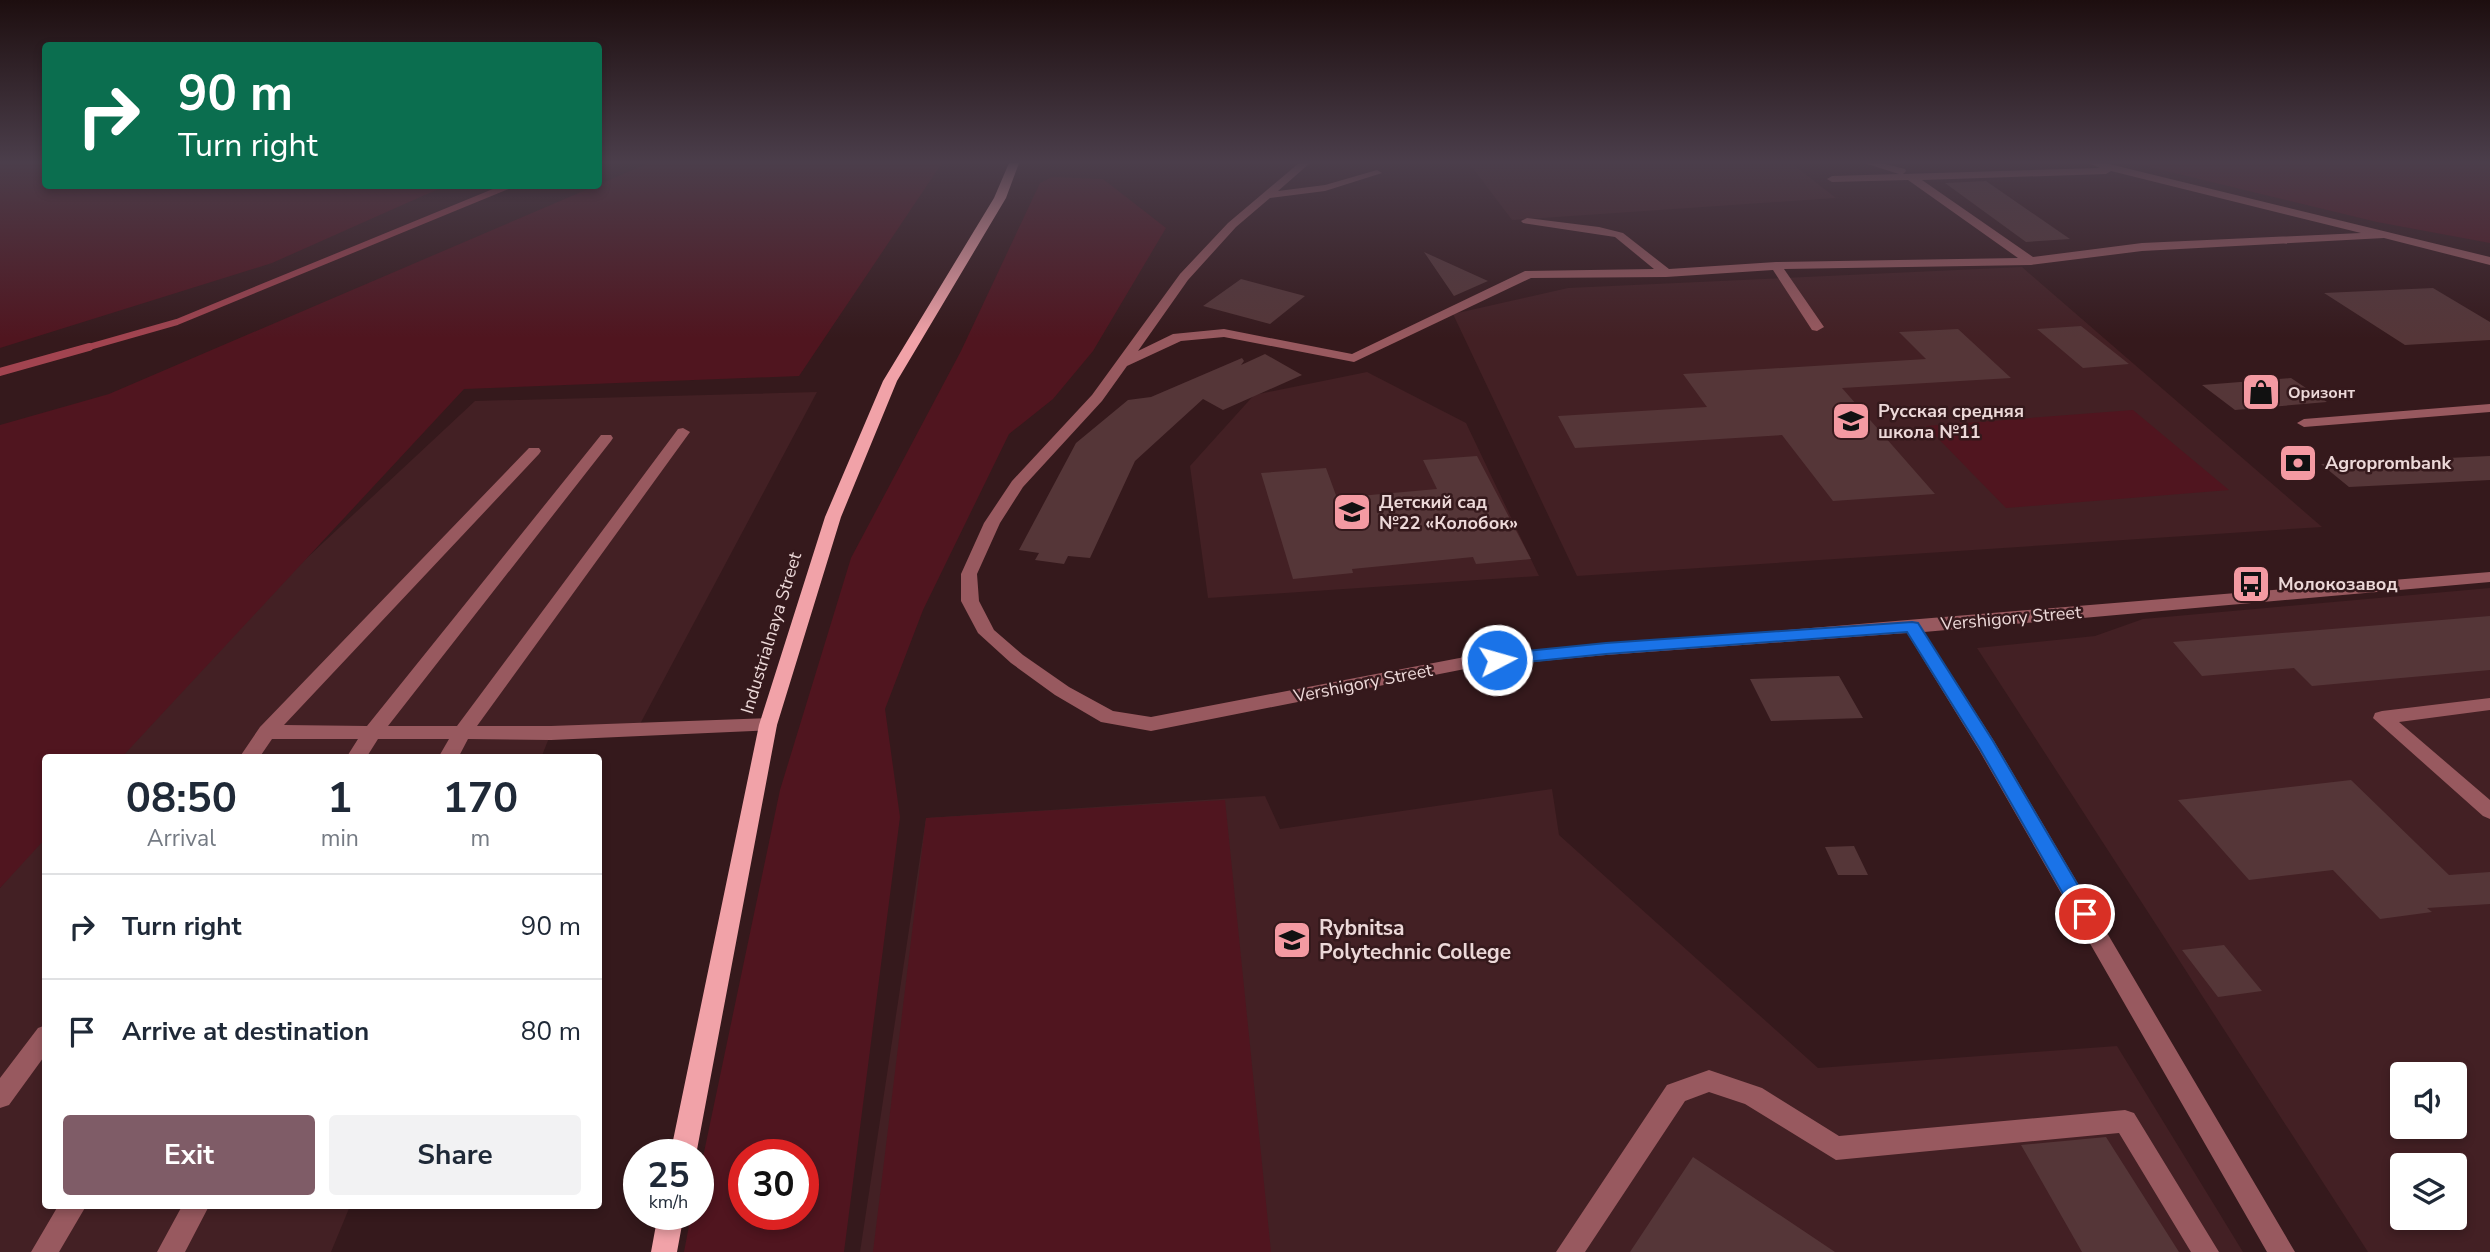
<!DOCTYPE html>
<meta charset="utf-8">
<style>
:root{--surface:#fff;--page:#f2f2f3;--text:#1f2937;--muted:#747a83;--line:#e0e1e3;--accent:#7f5c67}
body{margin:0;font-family:"Nunito Sans",sans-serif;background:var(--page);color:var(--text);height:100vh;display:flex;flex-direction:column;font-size:26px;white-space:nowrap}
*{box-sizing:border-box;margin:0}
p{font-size:23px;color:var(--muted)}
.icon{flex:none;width:38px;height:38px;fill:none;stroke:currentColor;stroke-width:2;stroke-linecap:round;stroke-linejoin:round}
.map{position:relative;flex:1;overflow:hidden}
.side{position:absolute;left:42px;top:754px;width:560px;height:455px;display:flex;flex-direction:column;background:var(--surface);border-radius:7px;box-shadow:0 4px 10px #0003}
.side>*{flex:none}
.top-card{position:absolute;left:42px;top:42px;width:560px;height:147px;border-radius:7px;box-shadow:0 4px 10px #0003;background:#0b6e4f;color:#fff;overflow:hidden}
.tools{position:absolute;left:2390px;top:1062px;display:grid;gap:14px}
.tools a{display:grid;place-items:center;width:77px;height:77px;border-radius:7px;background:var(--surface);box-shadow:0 4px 10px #0003;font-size:35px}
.speed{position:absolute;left:623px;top:1139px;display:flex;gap:14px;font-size:35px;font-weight:700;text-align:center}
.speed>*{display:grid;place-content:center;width:91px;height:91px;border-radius:50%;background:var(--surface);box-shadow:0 4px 10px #0003;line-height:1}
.speed small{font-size:18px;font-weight:400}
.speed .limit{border:10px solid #d22;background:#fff;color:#111}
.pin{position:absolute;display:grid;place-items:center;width:60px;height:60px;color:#fff;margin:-30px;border:4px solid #fff;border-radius:50%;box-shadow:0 2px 7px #0007}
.me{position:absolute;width:77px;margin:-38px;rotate:84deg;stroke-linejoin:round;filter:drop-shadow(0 0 5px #0008)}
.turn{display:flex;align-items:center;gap:24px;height:147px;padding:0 21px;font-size:32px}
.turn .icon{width:91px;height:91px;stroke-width:2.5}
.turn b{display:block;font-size:49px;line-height:60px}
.eta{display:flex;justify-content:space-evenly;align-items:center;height:119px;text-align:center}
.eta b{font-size:42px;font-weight:700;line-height:49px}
.cta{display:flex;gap:14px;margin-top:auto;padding:14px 21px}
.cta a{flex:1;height:80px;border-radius:7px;background:var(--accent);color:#fff;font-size:28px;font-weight:700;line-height:80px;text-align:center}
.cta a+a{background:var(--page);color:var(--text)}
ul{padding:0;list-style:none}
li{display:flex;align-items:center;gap:21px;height:105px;padding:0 21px;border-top:2px solid var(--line)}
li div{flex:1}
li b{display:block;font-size:26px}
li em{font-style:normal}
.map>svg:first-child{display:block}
.built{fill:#432024;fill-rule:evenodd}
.green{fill:#50151f;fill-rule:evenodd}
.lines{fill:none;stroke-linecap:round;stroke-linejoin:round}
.stream-far1{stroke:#a24450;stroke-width:6}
.stream{stroke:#a24450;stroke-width:8}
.building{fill:#553638}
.minor{fill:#98595f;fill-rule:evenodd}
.major{fill:#f1a2a8;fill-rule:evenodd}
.route{fill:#1a73e8;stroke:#114b97;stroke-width:2}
.labels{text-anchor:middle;stroke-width:5;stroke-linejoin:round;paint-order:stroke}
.far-poi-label{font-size:16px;font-weight:bold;fill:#ecd8d8;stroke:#35191c;text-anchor:start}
.poi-label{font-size:18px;font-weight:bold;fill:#ecd8d8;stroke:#35191c;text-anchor:start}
.street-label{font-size:18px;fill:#ecd8d8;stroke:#35191c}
.near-poi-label{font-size:21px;font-weight:bold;fill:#ecd8d8;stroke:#35191c;text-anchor:start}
</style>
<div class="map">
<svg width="2490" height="1252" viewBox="0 0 2490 1252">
<rect width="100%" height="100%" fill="#35191c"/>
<path class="built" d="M1469,163h322l45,35 -324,22z
M2022,267l300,260 -745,49 -124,-262 115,-26z
M1367,372l99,51 73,153 -331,22 -18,-132 64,-71z
M817,392l-178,334 -88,7 -10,25h-436l39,-48 331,-309z
M2490,588v664h-122l-391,-604 118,-12 48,-17zM2403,1074h52v53h-52zM2403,1166h52v52h-52z
M1552,789l7,46 259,233 299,-22 126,206h-1383l66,-434 339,-22 15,33z
M45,832l1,374h304l-19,46h-331v-364z"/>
<path class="green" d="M0,163h45l1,23h399l-173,77 -272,85z
M649,163h293l-143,213 -335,13 -343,369h-75l-1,81 -45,49v-463l109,-31z
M2133,163h357v80l-113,-21z
M1052,177l51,2 63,49 -73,123 -40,48 -44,35 -86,176 -38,99 15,108 -56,435h-160l7,-37 7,-1v-33l82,-391 71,-232 110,-207 79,-168zM803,1155v59h-59v-59z
M2133,410l96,80 -223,18 -80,-82z
M1225,800l46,452h-398l53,-434z"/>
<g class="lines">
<path class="stream-far1" d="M82,349l95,-27 331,-136"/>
<path class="stream" d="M0,372l89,-25"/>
</g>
<path class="building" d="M1986,181l84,58 -44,3 -81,-59z
M1424,252l64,29 -34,15z
M1241,279l64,17 -35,28 -67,-18z
M2433,288l57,34v18l-85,5 -81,-52z
M2081,326l48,38 -46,4 -46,-39z
M1958,329l53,49 -169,10 93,106 -102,7 -51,-66 -207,13 -17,-32 149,-9 -24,-33 243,-15 -27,-27z
M1265,354l37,21 -79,35 -20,-11 -68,62 -45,97 -22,-2 -4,8 -29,-4 4,-7 -20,-3 57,-107 52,-43 23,-3 91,-39 2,3 -3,4z
M2291,378l36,24 -92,8 -33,-25z
M1477,456l54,103 -55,5 -3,-7 -121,12 1,4 -60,6 -32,-106 65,-5 11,30 100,-9 -14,-29z
M2490,456v24l-141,7 -28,-23z
M2490,616v54l-178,16 -18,-18 -92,8 -29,-34z
M1839,676l24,42 -92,3 -21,-42z
M2351,780l98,95 41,-3v32l-63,4 5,4 -52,7 -47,-49 -84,10 -71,-80z
M1854,846l14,29h-30l-13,-28z
M2224,945l38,46 -44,6 -36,-47z
M2106,1137l73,115h-97l-61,-107z
M1693,1157l142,95h-205z"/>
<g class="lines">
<path class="minor" d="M1299,163h11l-32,28 47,-6 52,-15 5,3 -57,18 -55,7 -34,29 -48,53 -50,71 35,-17 51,-5 128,25 173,-83 129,-2 -39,-32 -92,-14 -2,-2 6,-3 72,9 24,6 46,36 107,-7 242,-4 -110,-78 -76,2 -5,-3 5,-3 67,-2 -35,-11h17l24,6 1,2 -3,3 197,-6 -12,-5h17l385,94v8l-106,-27 -242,13 -111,14 -247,4 40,58 -7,4 -5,-1 -39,-60 -107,7 -135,1 -177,84 -130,-25 -43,4 -54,25 -25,35 -79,86 -23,36 -23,51 2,27 15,29 29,25 46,32 44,24 38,6 319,-61 1020,-84v10l-566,50 70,109 301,511h-28l-288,-502 -72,-117 -301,22 -136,13 -319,63 -50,-9 -46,-27 -44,-32 -33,-30 -17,-32v-27l23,-51 28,-42 80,-86 88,-121 48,-51zM2111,171l250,62 -219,10 -109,14 -111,-77 184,-6z
M2490,404v8l-186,15 -7,-4 7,-4z
M683,428l7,4 -213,294h74l217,-8 7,2 2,5 -2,5 -224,10 -83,-1 -10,19h-20l11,-19h-71l-12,19h-20l12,-19h-86l-13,19h-20l21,-31 269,-279h10l2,3 -2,3 -255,271 83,1 234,-291h10l2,3 -2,3 -223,285h69l221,-297z
M2490,698v12l-91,12 91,78v19l-7,-3 -110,-98 2,-5 7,-2z
M46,1025v29l-37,51 -9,3v-30l38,-50z
M1709,1070l53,18 77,48 286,-26 9,3 85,139h-28l-72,-119 -283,27 -91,-56 -36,-12 -24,9 -100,151h-29l111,-167z
M58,1206h28l-27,46h-28z
M182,1206h27l-24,46h-28z"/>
<path class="major" d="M1009,163h10l-13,35 -109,183 -56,136 -64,208 -81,430h-26l89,-430 66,-208 58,-136 111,-183z
M658,1214h26l-7,38h-26z"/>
</g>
<linearGradient id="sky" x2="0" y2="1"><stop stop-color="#1d0e0f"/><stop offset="0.48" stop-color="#4b3e4b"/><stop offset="1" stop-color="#4b3e4b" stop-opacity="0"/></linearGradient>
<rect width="2490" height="338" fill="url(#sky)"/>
<path class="route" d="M1912,622l6,1 75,118 99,168 3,5 -3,6 -7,2 -7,-2 -98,-171 -73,-117 -301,22 -109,11 -8,-5 8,-6 109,-11z"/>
<defs>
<symbol id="shop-square" viewBox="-11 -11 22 22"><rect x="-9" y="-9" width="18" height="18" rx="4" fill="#f49aa2" stroke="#35191c"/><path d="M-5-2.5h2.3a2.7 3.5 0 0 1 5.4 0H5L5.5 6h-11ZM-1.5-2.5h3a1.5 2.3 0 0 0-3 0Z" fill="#111"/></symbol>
<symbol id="school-square" viewBox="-11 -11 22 22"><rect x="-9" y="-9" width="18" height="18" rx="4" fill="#f49aa2" stroke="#35191c"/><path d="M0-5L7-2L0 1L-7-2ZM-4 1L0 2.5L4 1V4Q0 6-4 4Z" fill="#111"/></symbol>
<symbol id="bank-square" viewBox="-11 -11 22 22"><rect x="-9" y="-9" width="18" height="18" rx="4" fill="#f49aa2" stroke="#35191c"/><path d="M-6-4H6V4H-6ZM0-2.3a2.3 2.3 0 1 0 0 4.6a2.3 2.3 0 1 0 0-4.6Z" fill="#111"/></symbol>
<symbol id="bus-square" viewBox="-11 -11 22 22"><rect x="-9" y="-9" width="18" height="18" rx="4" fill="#f49aa2" stroke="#35191c"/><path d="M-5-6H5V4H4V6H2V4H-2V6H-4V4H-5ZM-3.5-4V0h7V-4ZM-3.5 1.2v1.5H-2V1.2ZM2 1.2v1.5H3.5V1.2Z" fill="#111"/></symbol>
<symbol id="university-square" viewBox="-11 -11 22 22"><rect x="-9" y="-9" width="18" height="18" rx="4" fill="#f49aa2" stroke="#35191c"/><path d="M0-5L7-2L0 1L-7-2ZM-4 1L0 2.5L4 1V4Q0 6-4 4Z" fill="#111"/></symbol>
</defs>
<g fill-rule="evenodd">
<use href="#shop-square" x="2239" y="370" width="44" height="44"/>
<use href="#school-square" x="1829" y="399" width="44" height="44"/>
<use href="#bank-square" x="2276" y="441" width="44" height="44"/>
<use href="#school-square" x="1330" y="490" width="44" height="44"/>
<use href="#bus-square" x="2229" y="562" width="44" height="44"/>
<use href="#university-square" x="1270" y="918" width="44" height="44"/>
</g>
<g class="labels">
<g class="far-poi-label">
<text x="2288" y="398">Оризонт</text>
</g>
<g class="poi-label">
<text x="1878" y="417">Русская средняя<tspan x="1878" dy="21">школа №11</tspan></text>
<text x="2325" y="469">Agroprombank</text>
<text x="1379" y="508">Детский сад<tspan x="1379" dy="21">№22 «Колобок»</tspan></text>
<text x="2278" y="590">Молокозавод</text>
</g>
<g class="street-label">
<text transform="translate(2011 618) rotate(-5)" y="6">Vershigory Street</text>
<text transform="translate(771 633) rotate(-73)" y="6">Industrialnaya Street</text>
<text transform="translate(1363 683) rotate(-11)" y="6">Vershigory Street</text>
</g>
<g class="near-poi-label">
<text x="1319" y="935">Rybnitsa<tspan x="1319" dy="24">Polytechnic College</tspan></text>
</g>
</g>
</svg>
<div class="tools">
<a><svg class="icon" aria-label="sound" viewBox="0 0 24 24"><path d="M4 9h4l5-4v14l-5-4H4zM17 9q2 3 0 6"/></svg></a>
<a><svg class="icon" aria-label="layers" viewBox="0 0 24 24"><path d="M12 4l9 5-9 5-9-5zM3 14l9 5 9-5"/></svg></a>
</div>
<div class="speed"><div>25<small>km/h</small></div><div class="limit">30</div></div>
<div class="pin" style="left:2085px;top:914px;background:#d93025"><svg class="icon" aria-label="arrive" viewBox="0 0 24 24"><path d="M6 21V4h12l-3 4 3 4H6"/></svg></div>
<svg class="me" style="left:1497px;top:660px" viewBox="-20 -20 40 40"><circle r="17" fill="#1a73e8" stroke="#fff" stroke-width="3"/><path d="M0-11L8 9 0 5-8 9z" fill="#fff"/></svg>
<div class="top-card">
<div class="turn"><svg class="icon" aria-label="right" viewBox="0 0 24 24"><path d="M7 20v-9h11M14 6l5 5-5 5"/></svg><div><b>90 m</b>Turn right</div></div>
</div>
<section class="side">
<div class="eta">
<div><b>08:50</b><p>Arrival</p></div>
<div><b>1</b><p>min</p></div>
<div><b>170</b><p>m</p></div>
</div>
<ul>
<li><svg class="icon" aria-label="right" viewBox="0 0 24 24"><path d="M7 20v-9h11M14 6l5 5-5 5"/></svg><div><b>Turn right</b></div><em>90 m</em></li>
<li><svg class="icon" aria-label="arrive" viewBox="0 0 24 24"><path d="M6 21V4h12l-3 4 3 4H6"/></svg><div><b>Arrive at destination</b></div><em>80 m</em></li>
</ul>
<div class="cta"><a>Exit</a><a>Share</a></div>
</section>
</div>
